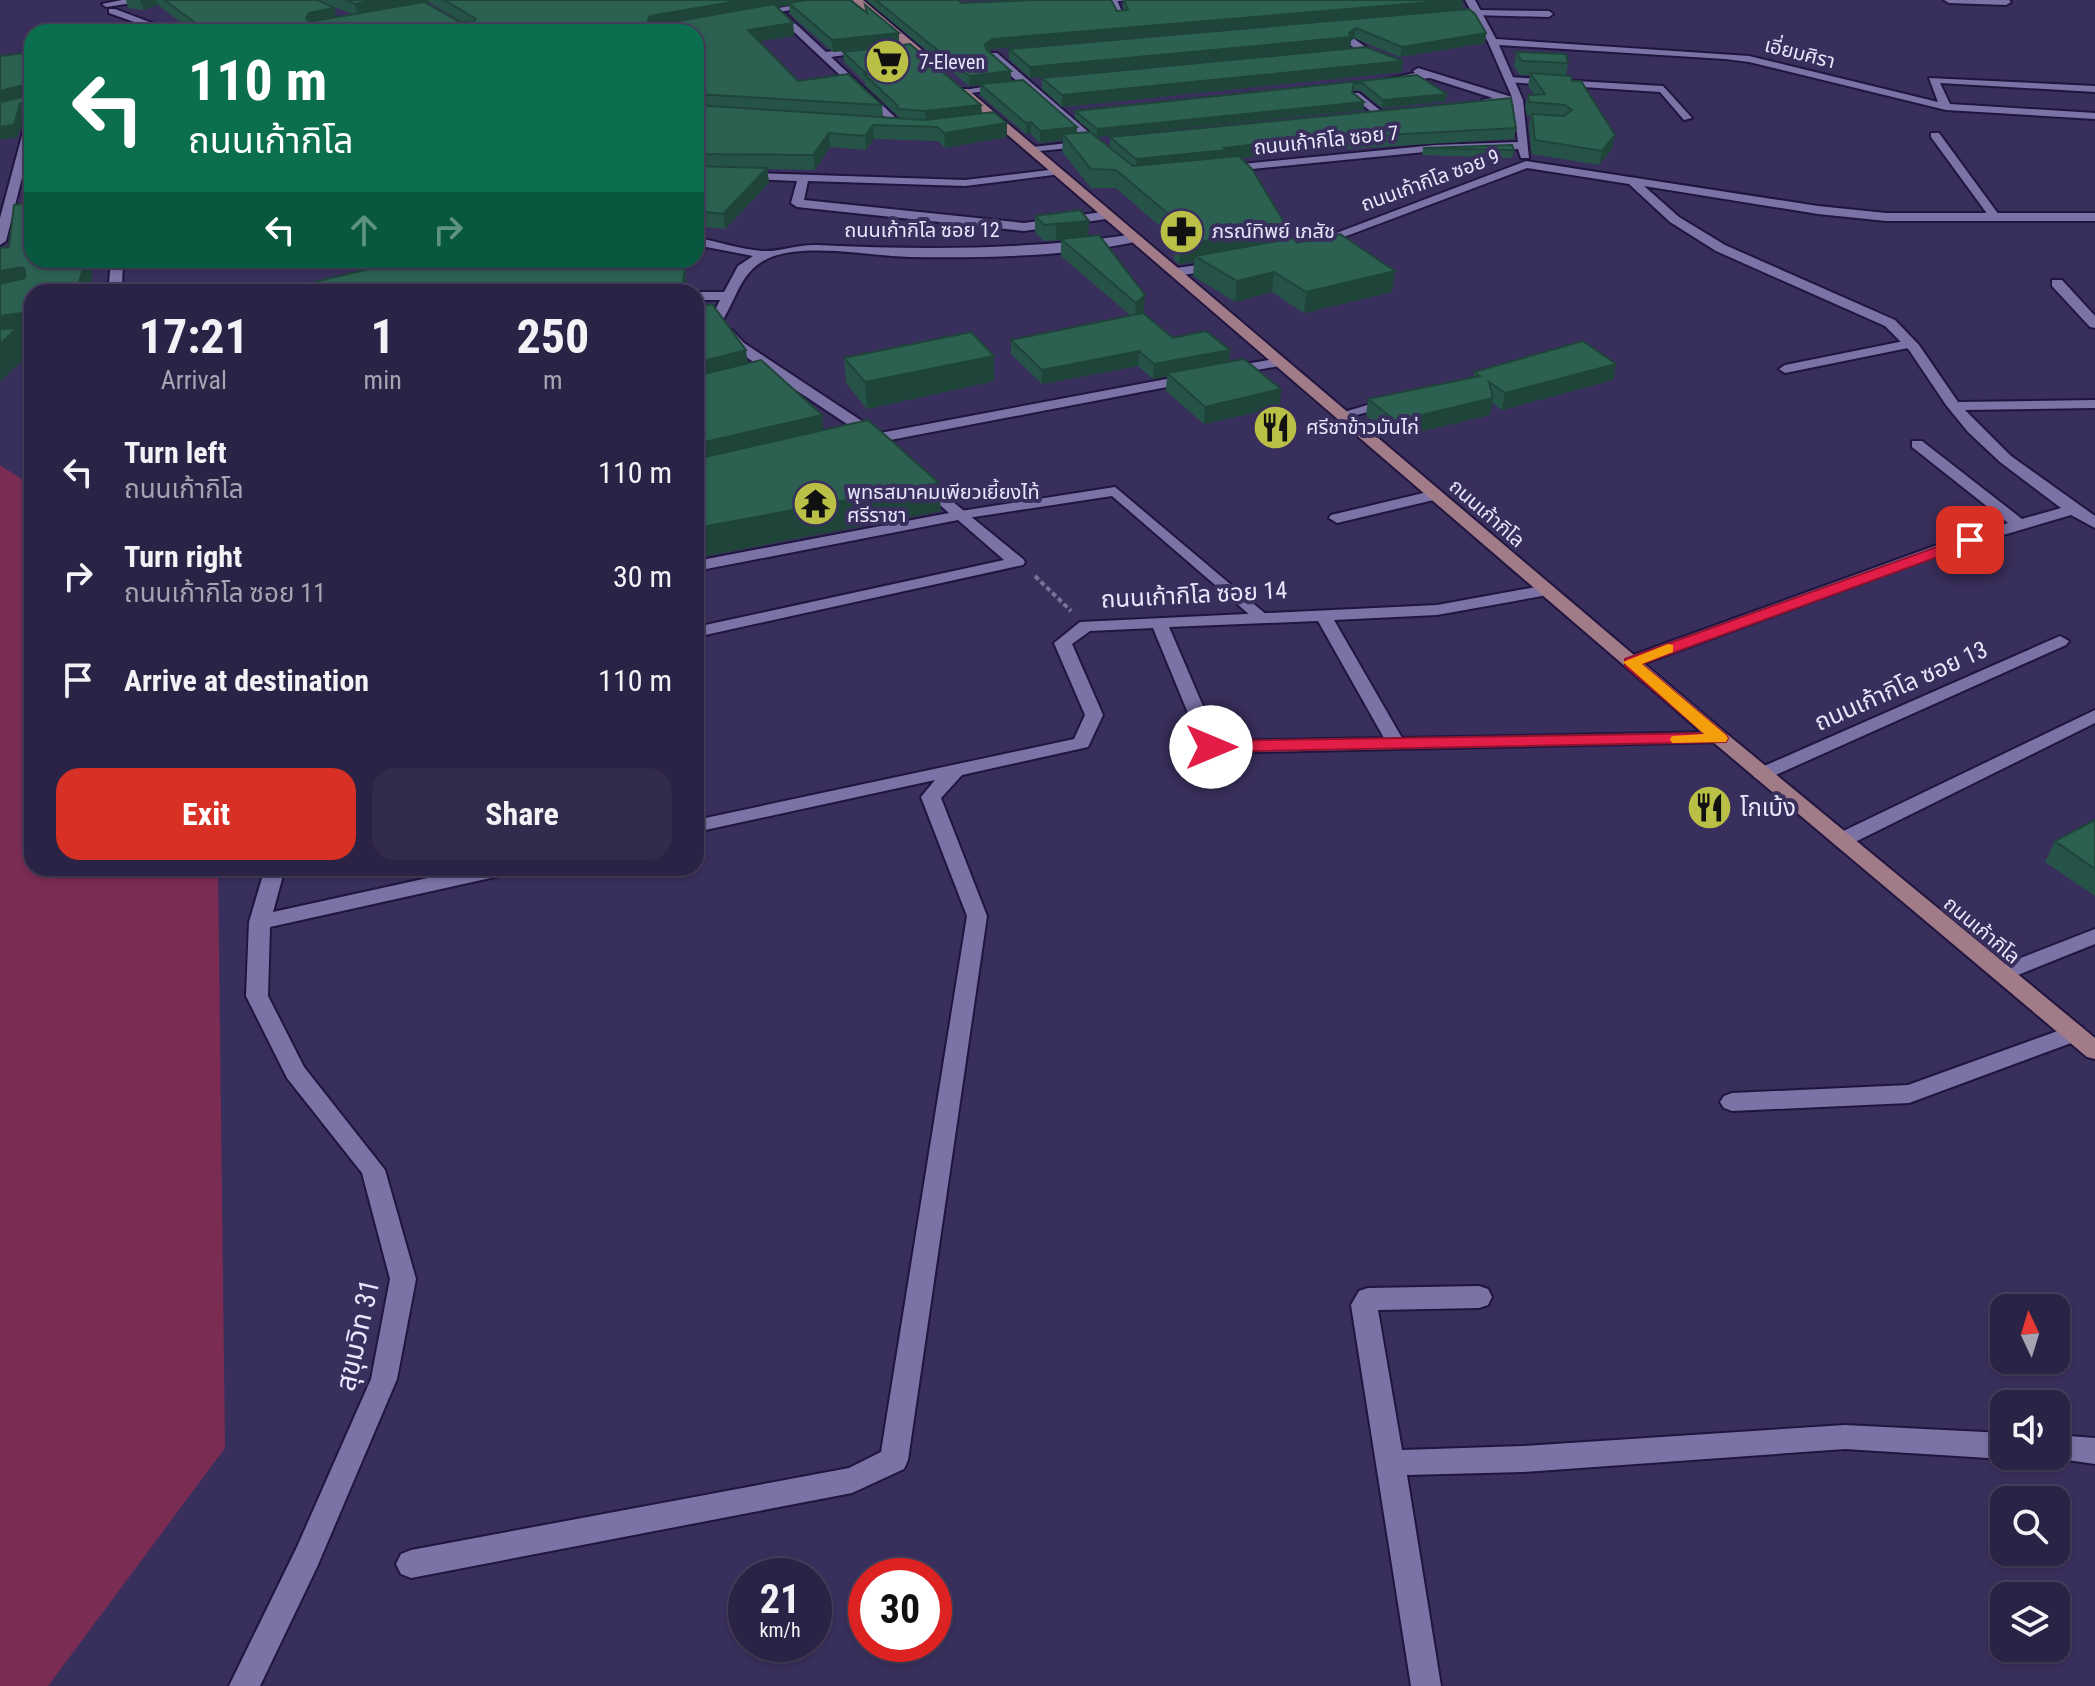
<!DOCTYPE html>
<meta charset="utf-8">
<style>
:root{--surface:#2b2345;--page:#332b4c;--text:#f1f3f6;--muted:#a6a4b3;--line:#47405e;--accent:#d93025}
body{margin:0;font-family:"Roboto Condensed","Noto Sans Thai",sans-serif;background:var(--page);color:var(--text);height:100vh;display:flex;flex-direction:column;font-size:30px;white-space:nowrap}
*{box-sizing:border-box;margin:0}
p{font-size:26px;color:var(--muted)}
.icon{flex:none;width:44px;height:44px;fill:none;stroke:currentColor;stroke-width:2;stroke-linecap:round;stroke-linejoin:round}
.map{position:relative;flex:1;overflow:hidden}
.side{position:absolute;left:24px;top:284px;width:680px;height:592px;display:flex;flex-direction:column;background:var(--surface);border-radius:24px;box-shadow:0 2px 6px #0004,0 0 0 2px var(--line)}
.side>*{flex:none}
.guide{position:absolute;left:24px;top:24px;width:680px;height:244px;border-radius:24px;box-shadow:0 2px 6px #0004,0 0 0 2px var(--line);background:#0b6e4f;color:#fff;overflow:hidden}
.needle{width:52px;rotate:356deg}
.buttons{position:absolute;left:1990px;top:1294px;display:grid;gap:16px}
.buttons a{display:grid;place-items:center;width:80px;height:80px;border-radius:16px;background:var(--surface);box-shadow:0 2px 6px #0004,0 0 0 2px var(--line);font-size:40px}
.speed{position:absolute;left:728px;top:1558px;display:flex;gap:16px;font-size:40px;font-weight:700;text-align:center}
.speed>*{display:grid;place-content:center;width:104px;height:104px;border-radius:50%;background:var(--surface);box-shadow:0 2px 6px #0004,0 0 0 2px var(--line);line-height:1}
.speed small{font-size:20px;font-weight:400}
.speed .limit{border:12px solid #d22;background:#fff;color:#111}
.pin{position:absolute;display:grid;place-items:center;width:68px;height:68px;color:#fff;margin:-34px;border-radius:16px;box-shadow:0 4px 12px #0006}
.me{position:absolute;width:88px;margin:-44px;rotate:90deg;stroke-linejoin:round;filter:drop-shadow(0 0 6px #0008)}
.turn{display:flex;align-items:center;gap:28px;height:168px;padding:0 32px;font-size:36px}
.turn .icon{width:104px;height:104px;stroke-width:2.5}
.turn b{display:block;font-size:56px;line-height:68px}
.lanes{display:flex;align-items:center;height:76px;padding:0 32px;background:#0003;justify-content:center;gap:40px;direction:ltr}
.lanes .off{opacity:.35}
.eta{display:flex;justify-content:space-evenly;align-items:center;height:136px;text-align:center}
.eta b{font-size:48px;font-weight:700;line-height:56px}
.action{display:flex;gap:16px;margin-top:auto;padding:16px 32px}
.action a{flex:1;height:92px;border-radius:24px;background:var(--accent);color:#fff;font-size:32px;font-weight:700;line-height:92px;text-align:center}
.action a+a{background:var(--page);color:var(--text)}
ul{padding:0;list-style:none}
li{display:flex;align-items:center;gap:24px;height:104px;padding:0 32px}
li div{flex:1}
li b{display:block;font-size:30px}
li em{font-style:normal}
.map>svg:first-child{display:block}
.green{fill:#7a2c53}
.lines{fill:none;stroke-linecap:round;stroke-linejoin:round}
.lane-casing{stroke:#20153f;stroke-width:4}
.street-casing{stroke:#20153f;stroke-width:4}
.secondary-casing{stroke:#20153f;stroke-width:4}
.path{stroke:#797196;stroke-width:4;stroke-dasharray:5 3;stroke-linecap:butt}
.lane{fill:#7b72a5;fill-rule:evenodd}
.street{fill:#7b72a5;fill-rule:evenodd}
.secondary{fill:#a27b88;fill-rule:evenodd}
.wall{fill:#265347;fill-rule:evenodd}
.shaded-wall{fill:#1f4439}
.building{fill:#2c6152;stroke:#1f4439;stroke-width:2}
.route{fill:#e11d48;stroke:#92132f;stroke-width:2}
.slow{fill:#f59e0b}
.labels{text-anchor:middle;stroke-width:8;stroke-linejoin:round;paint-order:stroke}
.far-street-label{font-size:20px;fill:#e9e6fd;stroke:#392f5c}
.far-poi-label{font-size:20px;fill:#e9e6fd;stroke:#392f5c;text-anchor:start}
.street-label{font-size:24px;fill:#e9e6fd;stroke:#392f5c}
.poi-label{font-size:24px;fill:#e9e6fd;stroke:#392f5c;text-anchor:start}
.near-street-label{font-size:28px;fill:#e9e6fd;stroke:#392f5c}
</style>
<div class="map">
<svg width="2095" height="1686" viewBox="0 0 2095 1686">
<rect width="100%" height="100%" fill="#392f5c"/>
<path class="green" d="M0,465l32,21v382h186l7,580 -177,238h-48z"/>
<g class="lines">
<defs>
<path id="lane" d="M153,0l-47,7 -4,-3 20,-4z
M1109,0h8l8,19h-6z
M1476,10l73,1 4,3 -4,3 -76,-2z
M778,13h6l42,39 85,-11 -3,5 -77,11 65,61v4h-6l-112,-105z
M1509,77l154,9 29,32 -8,2 -24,-28 -154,-10z
M1353,93h6l22,18v4h-6l-22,-18z
M1931,133h8l60,82v4h-8l-60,-82z
M1909,340l4,1v6l-128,26 -6,-4 6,-4z
M32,343v8l-32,4v-8z
M1115,487l153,129 3,3 -3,3h-10l-146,-126 -151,23 -7,-4 7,-4z"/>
<path id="street" d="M825,0h25l-96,16 -5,-3z
M1130,0l-45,4 -5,-3 1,-1z
M1465,0h10l21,39 253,17 189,46 -9,-24 166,8v6l-155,-9 10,21 145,9v6l-149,-9 -197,-48 -24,-3 -226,-14 24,55 6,58h-8l-3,-9 -83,2 -213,21 -6,-3 6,-3 213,-21 83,-3 -5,-39 -31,1v-4l11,-2 -63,-20 -38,4 -5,-3 28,-6 -2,-2 5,-3 94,29 -24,-55z
M1944,0h65l2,2 -5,3 -57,-2z
M109,9h6l61,23h-14l-53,-19z
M1333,24l37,26 19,8 -5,3 -22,-7 -32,-25z
M989,53h8l109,94v4h-8l-6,-5 -64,6v-4l4,-1 54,-6 -97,-84z
M1007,83l4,1v4l-48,6 -5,-3z
M32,114v24l-26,103 -6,4v-27l27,-101z
M1526,161l292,45 68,7h209v8h-209l-68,-7 -174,-28 35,31 46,28 170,75 24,25 39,57 137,-2v8l-130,2 46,46 84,60v12l-24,-13 -119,35 -315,116h-12l-3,-4 3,-4 315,-114 68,-21 -96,-76v-6h10l100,78 39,-11 -61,-46 -32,-30 -22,-27 -37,-55 -24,-24 -169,-75 -46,-29 -41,-38 -102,-16 -207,78 -10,-3z
M1057,169l4,1v4l-96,12 -157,-5 -4,19 220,23 85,-12 6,4 -2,3 -89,13 -227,-24 -6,-4 6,-22 -101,-4v-6l269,9z
M1136,234l6,4 -2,3c-74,16 -155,17 -230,16 -40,-1 -111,-16 -145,3 -24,13 -28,36 -41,58l-28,6v-8l18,-4 6,-12h-24v-8h28l14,-26 15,-10 -57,-11v-8c21,5 45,12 66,14 18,1 36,-7 55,-6 107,5 213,5 319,-11z
M111,260h12l-1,27 27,1 7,4h-85l38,-9z
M1219,262l4,1v6l-47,7 -6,-4 6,-4z
M2052,280h10l33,36v12l-5,-1 -38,-41z
M722,330h10l12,13 136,90 313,-59 7,4 -7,4 -334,64 -7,-4 13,-6 -131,-87 -14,-16z
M1280,358l7,4 -2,3 -57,10 -7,-4 7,-4z
M1394,397l5,1v6l-58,15 -7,-4z
M920,475l103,84 2,3 -2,3 -327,72v-10l308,-67 -46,-40 -262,51v-10l253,-48 -34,-30v-6z
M1436,490l6,2v6l-105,25 -8,-5 2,-3z
M1547,585l6,1 2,4 -2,4 -116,21 -103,5 68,118 318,-6 9,6 -2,4 -516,11 -9,-6 -49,-119 -63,3 -18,13 31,71 -15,32 -126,28 -21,23 46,118 -79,544 -4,9 -52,24 -441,85 -10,-4 -5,-10 5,-10 10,-4 438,-82 32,-16 86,-536 -46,-119 14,-17 -239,52v-12l378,-81 11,-24 -31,-72 26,-21 357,-17zM1318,621l66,117 -166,3 -49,-114z
M2060,636l9,5 -3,4 -297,133h-14l-3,-4 3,-4z
M2095,710v13l-246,122h-14l-3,-5 3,-5z
M265,868h20l-12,44 200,-44h41l-10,7 -234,52 -2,69 36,71 81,103 31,109 -19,100 -80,188 -57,119h-31l68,-139 74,-168 19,-100 -28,-106 -75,-95 -41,-82 3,-74z
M2095,929v15l-92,37 -8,-3 -3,-5 3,-5z
M2074,1025l8,2 3,6 -3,6 -173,64 -177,8 -8,-3 -4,-6 4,-6 8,-3 176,-8z
M1479,1286l9,3 4,8 -4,8 -9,3 -101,2 24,140 121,-4 322,-21 159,8v23h7l-7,3 -159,-10 -322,23 -116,3 34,211h-30l-60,-381 8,-14 9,-3z
M2056,1435l39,3v26l-49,-7 10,-1z"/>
<path id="secondary" d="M852,0h11l71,60v4h-8z
M959,89h8l760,645 368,304v21l-8,-2 -374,-315 -754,-649z"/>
</defs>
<use href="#lane" class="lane-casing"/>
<use href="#street" class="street-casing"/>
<use href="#secondary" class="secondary-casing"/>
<path class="path" d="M1035,576l36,35"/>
<use href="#lane" class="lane"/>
<use href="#street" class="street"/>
<use href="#secondary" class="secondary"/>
</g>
<path class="wall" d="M126,0h724l15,12v-7l34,28v12l-66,7 -43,-38 -1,-9 -12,2 16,16 1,13 -35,5 39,40 84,24 1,12 16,1 -1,-2 -33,-31v-3l-21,-20 -1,-10 138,53 1,9 25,9v14l-62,11 -7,-7 -64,-2 -8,11 -36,-3 -15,23 -48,-1 2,14 -44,46 -29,-3v-194h-502l-36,-27 -14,5 -16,-2zM429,2l33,20h-2l-34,-19zM327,4l25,10 -15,3 -3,-9z
M866,0h95l-2,1 2,2 156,8h7l-1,-5v-6h340l-1,9 -469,40 -4,2 22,20v10l66,46v6l33,15v-11l406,-9 -2,11 -221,13 -52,6 45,82 109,31 -3,21 -88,21 -32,-21 -37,10 -42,-26 1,-14 -15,2 -5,-4 1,-19h2l-61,-53h-25l-29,-36 1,-12 -23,3 -9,-9h-5l-46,-39v-10l-11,1z
M1469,9l17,24 -1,10 -85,14 -46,-19 -3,3 -1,7 -320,30 -21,-19v-10z
M1516,52l52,11 -2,13 6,5 40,68 -13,16 -67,-11 -3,-27 2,-11 -4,-1 -2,-7 3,-13 6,-1 -6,-8 2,-11h-10l-6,-9z
M1403,61l-2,11 -339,35 -20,-18v-11z
M1417,75l29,26 -64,7 -21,-17 -8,-1 -1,3 12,17 -267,27 -22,-19v-7z
M1423,148l91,2 -2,8 -90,-3z
M1035,216l54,5 -1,15 56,76 -1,1 30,25 57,12 -1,11 51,46 -76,17 -38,-33 1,-15 -14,3 -15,-13 -96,18 -31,-30v-14l119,-25 -69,-59v-16l-17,1 -9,-9z
M994,356v25l-127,28 -21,-26 -2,-25z
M1616,364l-3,16 -111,30 -10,-7 -2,12 -97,23 -27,-22 2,-17 106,-22v-5z
M2095,820v76l-50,-34 10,-21z"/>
<path class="shaded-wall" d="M140,0h16l2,5 -14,5z
M376,0h53v2l-71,15 -3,-13z
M744,0h73l-28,3v2l-138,24 -3,-8 2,-5z
M1455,0h8l-1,9 -469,40 -8,5v-10l8,-5z
M334,8l3,13 -25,5 -6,-8 3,-5z
M793,23l1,13 -45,7 -1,-13z
M1356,28l-2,10 -3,3 -1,7 -320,30v-11l319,-34z
M899,33v12l-66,7 -1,-12z
M1486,33l-1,10 -85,14 2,-10z
M1403,61l-2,11 -339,35v-12z
M1011,71v10l-42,5v-10z
M27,84l4,12 -31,8v-13z
M1447,94l-1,7 -64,7 1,-8z
M28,99l4,12 -8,5 -6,21 -18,3v-13l20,-23z
M1364,102v8l-267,27v-8z
M981,105l1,11 -56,6 -1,-11z
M1031,122v12h-5v-11z
M1007,123v14l-62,11 -1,-15z
M873,125l1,14 -8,11 -1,-14z
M1077,127v12l-14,-5v6l-23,3v-12z
M829,133l1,14 -15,23 -2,-15z
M1615,135l-3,14 -13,16 3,-14z
M1294,140l-1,12 -157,19v-12z
M767,168l2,15 -44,46 -2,-15z
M1089,221l-1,16 -32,3v-16z
M1287,227l-2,19 -90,10 -1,6 -15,2 1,-19z
M78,260h15l-1,24 -4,1 3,7h-37l4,-26z
M22,267l10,26 -32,6v-28z
M685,268l3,24h-7z
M1395,271l-3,21 -88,21 2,-21z
M1274,272l-2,20 -37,10 2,-21z
M1145,295l-1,17 -9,8 1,-17z
M21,313l11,27 -10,1 6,14 -28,27v-66z
M32,313v27l-7,-20z
M746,350l3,26 -53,15v-28z
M1230,350l-1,14 -62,9v3l-14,3 1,-15z
M1139,351l-1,15 -96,18v-14z
M994,356v25l-127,28 -2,-27z
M1616,364l-3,16 -111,30 3,-17z
M1281,389l-1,18 -76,17 1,-17z
M1493,398l-3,17 -97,23 3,-17z
M822,415l3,27 -129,31v-29z
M939,483l2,28 -245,47v-30z"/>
<path class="building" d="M164,0h154l16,8 -25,5 -3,5 3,4 115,-20 36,20h13l3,-3 -32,-19h300l-94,16 -2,5 25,1 101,-18 19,19 -45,7 50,51 50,-7 34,31 -186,-11v-62h-488z
M345,0h31l-21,4z
M806,0h44l17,13 -2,-8 34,28 -67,7 -43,-37z
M876,0h82l3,3 73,-3h77l6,11 11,-1 -4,-10h331l-462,39 -8,5 1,5 25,22 -42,5z
M1469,9l6,5 11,19 -84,14 -46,-19 -7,5 2,4 -321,30 -21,-18z
M910,44l71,61 -56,6 -27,-2 -1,-4 -33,-31h3l-24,-22z
M1366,47l37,14 -341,34 -20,-17z
M1516,52l50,2 2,9 -46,-2z
M24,53l2,8 6,-1v63h-1l-3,-24 -8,5 -6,21 -14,2v-25l28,-6 3,-9 -4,-3 -27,7v-35z
M1530,73l41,3 1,5h9l34,54 -13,16 -67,-11 -3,-26 32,2 8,-6 -7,-5 -36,-3 -1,-7 17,-1z
M1417,75l30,19 -64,6 -21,-17h-8l-2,9 12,10 -267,27 -22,-18z
M1023,80l54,47 -37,4 -9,-9 -5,1 -46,-39z
M1511,98l5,30 -222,12 -70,8 3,2 -91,9 -26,-22z
M696,105l229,15 69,-8 13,11 -63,10 -7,-6 -64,-2 -8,11 -36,-3 -16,22 -117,-1z
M1090,132l43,34 106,-10 13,13 35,58 -107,18 -5,-4 21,-4 -80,-67 -25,-1 -28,-35z
M1512,145l2,5 -91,-2z
M696,166l71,2 -44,46 -27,-3z
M32,202v58h46l-20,6 25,3 -5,16 -23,2 -1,5h-22v21l-7,7 -4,-7 -21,3v-32l25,-6v-8l-3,-3 -22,4v-23l9,-1 5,-42z
M1080,210l9,11 -45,4 -9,-9z
M1340,234l55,37 -89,21 -32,-20 -37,9 -42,-25 99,-18 3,5z
M1099,235l46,60 -9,8 -75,-64z
M372,260h307l6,8 -4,24h-408l100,-24z
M712,304l34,46 -50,13v-56z
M1143,313l30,25 33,-7 24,19 -76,14 -15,-13 -97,19 -31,-30z
M17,328l-17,16v-15z
M971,332l23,24 -129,26 -21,-24z
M1583,341l33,23 -111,29 -16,-11 4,16 -97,23 -28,-22 112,-23 -6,-4z
M1244,359l37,30 -76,18 -38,-34z
M761,360l61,55 -126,29v-68z
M868,420l71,63 -243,45v-69z
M2095,820v49l-40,-28z"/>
<path class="route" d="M1970,535l8,5 -2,3 -334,121 84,71 2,3 -2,4 -515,10 -9,-5 9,-6 493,-8 -79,-67v-7z"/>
<path class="slow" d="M1668,644l5,1v7l-31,12 84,71 2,3 -2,4 -54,1 -2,-4 2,-3 32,-2 -81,-72z"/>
<defs>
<symbol id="supermarket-disc" viewBox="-11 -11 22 22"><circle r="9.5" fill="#bac045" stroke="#392f5c"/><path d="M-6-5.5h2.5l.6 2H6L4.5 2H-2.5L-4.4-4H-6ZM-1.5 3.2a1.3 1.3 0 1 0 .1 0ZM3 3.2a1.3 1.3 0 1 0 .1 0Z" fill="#111"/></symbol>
<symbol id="pharmacy-disc" viewBox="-11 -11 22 22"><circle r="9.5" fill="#bac045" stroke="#392f5c"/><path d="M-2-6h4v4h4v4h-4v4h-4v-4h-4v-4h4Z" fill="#111"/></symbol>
<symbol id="restaurant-disc" viewBox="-11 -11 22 22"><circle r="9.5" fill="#bac045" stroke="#392f5c"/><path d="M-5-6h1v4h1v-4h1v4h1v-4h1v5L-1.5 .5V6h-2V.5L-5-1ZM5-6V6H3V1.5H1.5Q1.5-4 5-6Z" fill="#111"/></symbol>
<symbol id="temple-disc" viewBox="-11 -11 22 22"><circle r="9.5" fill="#bac045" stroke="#392f5c"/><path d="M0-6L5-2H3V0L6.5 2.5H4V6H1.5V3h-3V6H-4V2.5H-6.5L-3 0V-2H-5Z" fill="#111"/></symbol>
</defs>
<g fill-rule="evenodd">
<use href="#supermarket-disc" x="862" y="36" width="51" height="51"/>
<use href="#pharmacy-disc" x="1156" y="206" width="51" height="51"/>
<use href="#restaurant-disc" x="1250" y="402" width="51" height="51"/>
<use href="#temple-disc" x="790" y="478" width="51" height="51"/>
<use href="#restaurant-disc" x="1684" y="782" width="51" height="51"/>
</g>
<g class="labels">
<g class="far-street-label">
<text transform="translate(1800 53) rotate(14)" y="7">เอี่ยมศิรา</text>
<text transform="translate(1326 140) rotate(-6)" y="7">ถนนเก้ากิโล ซอย 7</text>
<text transform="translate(1430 180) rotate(-20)" y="7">ถนนเก้ากิโล ซอย 9</text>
<text x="922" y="237">ถนนเก้ากิโล ซอย 12</text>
<text transform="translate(1487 513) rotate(41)" y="7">ถนนเก้ากิโล</text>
<text transform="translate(1982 930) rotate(40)" y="7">ถนนเก้ากิโล</text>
</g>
<g class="far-poi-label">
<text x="919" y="69">7-Eleven</text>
<text x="1212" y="238">ภรณ์ทิพย์ เภสัช</text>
<text x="1306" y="434">ศรีชาข้าวมันไก่</text>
<text x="847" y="499">พุทธสมาคมเพียวเยี้ยงไท้<tspan x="847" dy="23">ศรีราชา</tspan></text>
</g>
<g class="street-label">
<text transform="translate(1194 595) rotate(-3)" y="8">ถนนเก้ากิโล ซอย 14</text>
<text transform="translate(1901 686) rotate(-24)" y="8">ถนนเก้ากิโล ซอย 13</text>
</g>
<g class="poi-label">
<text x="1740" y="816">โกเบ้ง</text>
</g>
<g class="near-street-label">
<text transform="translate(357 1335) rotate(-77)" y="10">สุขุมวิท 31</text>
</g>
</g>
</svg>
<div class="buttons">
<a><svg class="needle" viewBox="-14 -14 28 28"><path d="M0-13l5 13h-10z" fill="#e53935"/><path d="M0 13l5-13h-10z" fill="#a6a4b3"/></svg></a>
<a><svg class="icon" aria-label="sound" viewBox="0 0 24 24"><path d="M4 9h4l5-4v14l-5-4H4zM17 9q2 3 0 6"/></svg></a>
<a><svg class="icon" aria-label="search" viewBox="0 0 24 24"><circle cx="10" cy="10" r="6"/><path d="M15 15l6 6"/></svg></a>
<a><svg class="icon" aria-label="layers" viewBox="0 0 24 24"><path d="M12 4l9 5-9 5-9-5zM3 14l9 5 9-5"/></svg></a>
</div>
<div class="speed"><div>21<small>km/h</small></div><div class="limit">30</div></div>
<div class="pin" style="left:1970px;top:540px;background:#d93025"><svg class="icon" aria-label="arrive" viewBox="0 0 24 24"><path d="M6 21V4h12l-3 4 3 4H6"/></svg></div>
<svg class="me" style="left:1211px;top:747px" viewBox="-20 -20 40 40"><circle r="19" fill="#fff"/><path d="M0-13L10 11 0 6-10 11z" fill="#e11d48"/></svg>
<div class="guide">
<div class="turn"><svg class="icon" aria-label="left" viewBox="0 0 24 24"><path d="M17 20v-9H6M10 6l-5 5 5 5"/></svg><div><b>110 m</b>ถนนเก้ากิโล</div></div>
<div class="lanes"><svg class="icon" aria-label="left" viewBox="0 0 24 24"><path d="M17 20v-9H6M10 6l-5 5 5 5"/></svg><svg class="icon off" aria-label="ahead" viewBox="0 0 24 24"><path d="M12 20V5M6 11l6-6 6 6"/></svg><svg class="icon off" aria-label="right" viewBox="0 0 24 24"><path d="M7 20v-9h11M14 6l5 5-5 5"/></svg></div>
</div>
<section class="side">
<div class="eta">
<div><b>17:21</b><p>Arrival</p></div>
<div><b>1</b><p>min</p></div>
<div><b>250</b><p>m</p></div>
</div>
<ul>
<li><svg class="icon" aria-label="left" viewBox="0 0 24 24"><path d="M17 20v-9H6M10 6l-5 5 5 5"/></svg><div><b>Turn left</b><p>ถนนเก้ากิโล</p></div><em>110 m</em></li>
<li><svg class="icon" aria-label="right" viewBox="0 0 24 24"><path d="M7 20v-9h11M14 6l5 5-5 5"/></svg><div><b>Turn right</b><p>ถนนเก้ากิโล ซอย 11</p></div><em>30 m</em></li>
<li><svg class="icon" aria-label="arrive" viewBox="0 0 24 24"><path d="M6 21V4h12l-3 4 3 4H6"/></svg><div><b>Arrive at destination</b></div><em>110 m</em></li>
</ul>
<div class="action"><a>Exit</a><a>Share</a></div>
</section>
</div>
